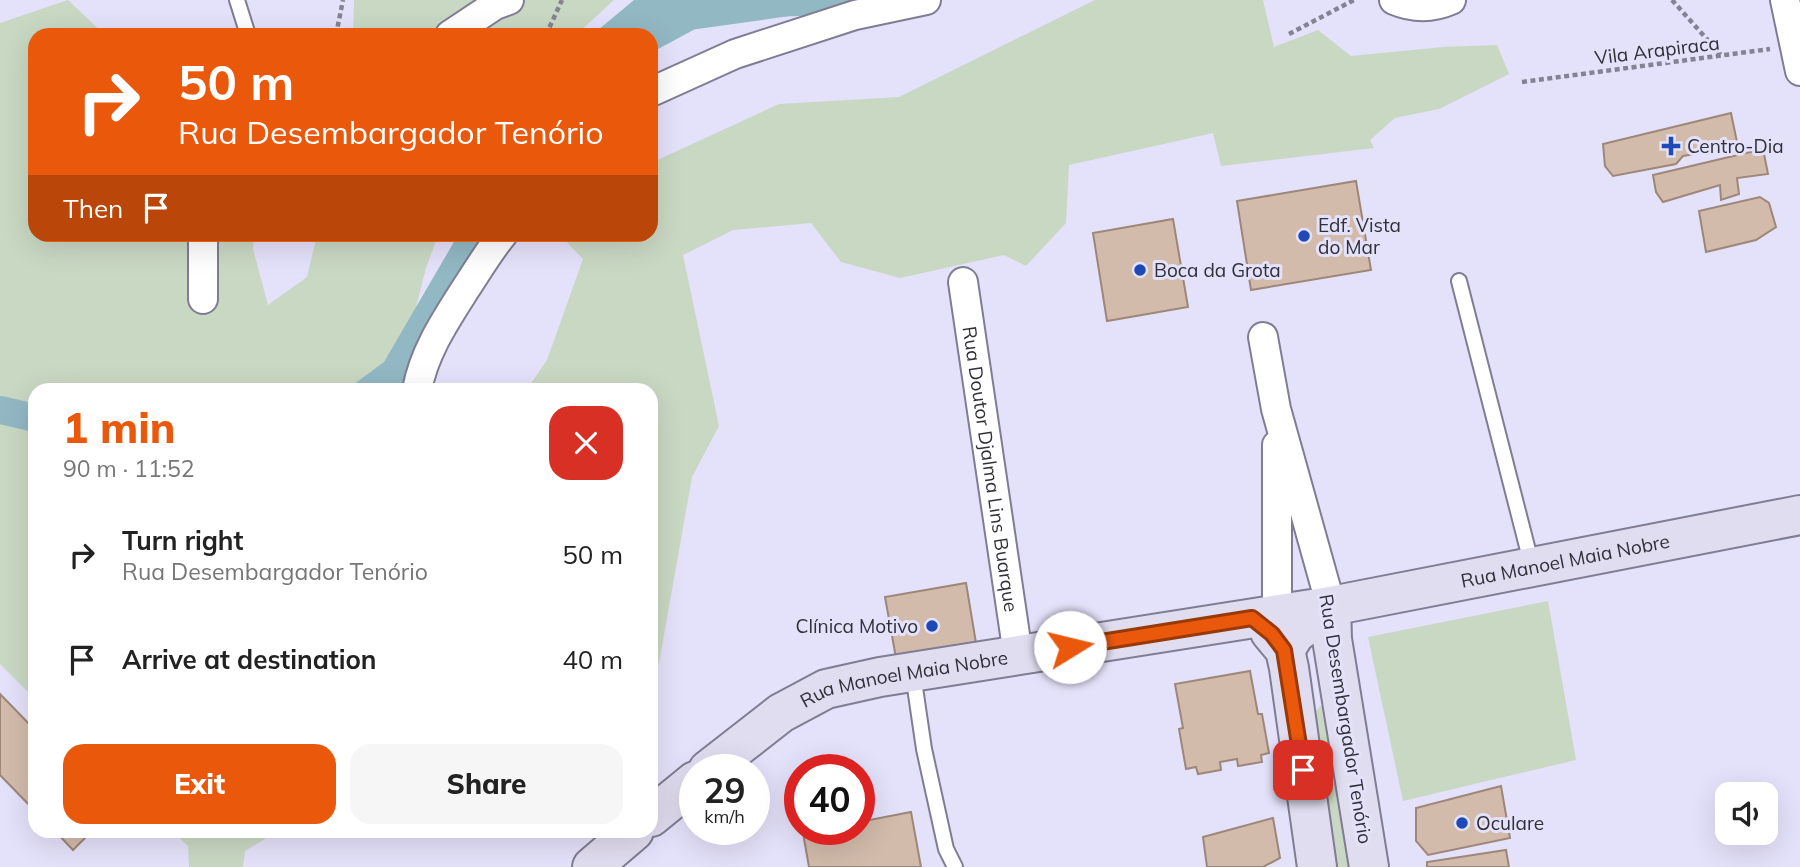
<!DOCTYPE html>
<meta charset="utf-8">
<style>
:root{--surface:#fff;--page:#f6f6f6;--text:#222;--muted:#767676;--accent:#ea580c}
body{margin:0;font-family:Mulish,sans-serif;background:var(--page);color:var(--text);height:100vh;display:flex;flex-direction:column;font-size:26px;white-space:nowrap}
*{box-sizing:border-box;margin:0}
p{font-size:23px;color:var(--muted)}
.icon{flex:none;width:38px;height:38px;fill:none;stroke:currentColor;stroke-width:2;stroke-linecap:round;stroke-linejoin:round}
.map{position:relative;flex:1;overflow:hidden}
.sheet{position:absolute;left:28px;top:383px;width:630px;height:455px;display:flex;flex-direction:column;background:var(--surface);border-radius:21px;box-shadow:0 7px 28px #0002}
.sheet>*{flex:none}
.top-card{position:absolute;left:28px;top:28px;width:630px;height:214px;border-radius:21px;box-shadow:0 7px 28px #0002;background:#ea580c;color:#fff;overflow:hidden}
.controls{position:absolute;left:1715px;top:782px;display:grid;gap:14px}
.controls a{display:grid;place-items:center;width:63px;height:63px;border-radius:14px;background:var(--surface);box-shadow:0 7px 28px #0002;font-size:35px}
.speed{position:absolute;left:679px;top:754px;display:flex;gap:14px;font-size:35px;font-weight:700;text-align:center}
.speed>*{display:grid;place-content:center;width:91px;height:91px;border-radius:50%;background:var(--surface);box-shadow:0 7px 28px #0002;line-height:1}
.speed small{font-size:18px;font-weight:400}
.speed .limit{border:10px solid #d22;background:#fff;color:#111}
.pin{position:absolute;display:grid;place-items:center;width:60px;height:60px;color:#fff;margin:-30px;border-radius:14px;box-shadow:0 4px 10px #0006}
.me{position:absolute;width:77px;margin:-38px;rotate:81deg;stroke-linejoin:round;filter:drop-shadow(0 0 5px #0008)}
.turn{display:flex;align-items:center;gap:24px;height:147px;padding:0 35px;font-size:32px}
.turn .icon{width:91px;height:91px;stroke-width:2.5}
.turn b{display:block;font-size:49px;line-height:60px}
.then{display:flex;align-items:center;height:66px;padding:0 35px;background:#0003;gap:14px;font-size:26px}
.round{display:grid;place-items:center;flex:none;width:74px;height:74px;border-radius:21px;background:var(--page)}
.head{display:flex;align-items:center;justify-content:space-between;height:119px;padding:0 35px}
h1{font-size:42px;font-weight:800;line-height:52px;color:var(--accent)}
.button{display:flex;gap:14px;margin-top:auto;padding:14px 35px}
.button a{flex:1;height:80px;border-radius:21px;background:var(--accent);color:#fff;font-size:28px;font-weight:800;line-height:80px;text-align:center}
.button a+a{background:var(--page);color:var(--text)}
ul{padding:0;list-style:none}
li{display:flex;align-items:center;gap:21px;height:105px;padding:0 35px}
li div{flex:1}
li b{display:block;font-size:26px}
li em{font-style:normal}
.map>svg:first-child{display:block}
.green{fill:#c9d8c3}
.water{fill:#92b8c4}
.lines{fill:none;stroke-linecap:round;stroke-linejoin:round}
.canal{stroke:#92b8c4;stroke-width:28}
.building{fill:#d2bbab;stroke:#9d8779;stroke-width:2}
.lane-casing{stroke:#7f7c93;stroke-width:18}
.street-casing{stroke:#7f7c93;stroke-width:32}
.secondary-casing{stroke:#7f7c93;stroke-width:42}
.path{stroke:#848293;stroke-width:4.5;stroke-dasharray:5 3.5;stroke-linecap:butt}
.lane{stroke:#fff;stroke-width:14}
.street{stroke:#fff;stroke-width:28}
.secondary{stroke:#e1ddf0;stroke-width:38}
.route-casing{stroke:#983908;stroke-width:18}
.route{stroke:#ea580c;stroke-width:12}
.poi-dot{fill:#1f49b7;stroke:#e4e1fa;stroke-width:2.5}
.labels{text-anchor:middle;stroke-width:6;stroke-linejoin:round;paint-order:stroke}
.street-label{font-size:19px;fill:#313039;stroke:#e4e1fa}
.poi-label{font-size:19px;fill:#313039;stroke:#e4e1fa;text-anchor:start}
</style>
<div class="map">
<svg width="1800" height="867" viewBox="0 0 1800 867">
<rect width="100%" height="100%" fill="#e4e1fa"/>
<path class="green" d="M68,0l37,35h-70v199l219,1 -1,14 15,56 39,-28 10,-42h121l-12,33 -31,122h-360v309l-35,-35v-641z
M354,0h260l-38,35h-223z
M1095,0h168l11,47 44,-17 33,26 92,-9 54,-2 12,29 -70,35 -44,9 -25,22 4,8 -153,18 -8,-33 -144,32 -3,58 -40,43 -22,-11 -104,23 -59,-16 -30,-39 -78,7 -50,25 36,171 -27,51 -33,186 -8,6v-279h-120l-1,-5 17,-25 36,-101 -23,-24 91,-1v-71l128,-59 120,-7z
M1548,601l28,159 -173,41 -35,-164z
M1320,706l15,3 26,158h-32l-19,-147z
M172,831h106l-33,20 -2,16h-54l-1,-21z"/>
<path class="water" d="M634,0h273l-80,15 -115,4 -22,-3 -39,21v-2h-59z
M458,235h41l-78,132 -19,23h-56l38,-28z"/>
<g class="lines">
<path class="canal" d="M651,37l39,-21 113,-16
M0,410l35,8"/>
</g>
<path class="building" d="M1731,113l7,34 -55,9 -7,8 -63,12 -8,-10 -2,-22z
M1763,149l5,25 -31,4 2,16 -18,6 -1,-15 -57,17 -7,-10 -3,-17z
M1356,181l15,89 -120,20 -14,-89z
M1760,197l9,6 7,24 -20,13 -50,12 -7,-41z
M1173,219l15,88 -81,14 -14,-88z
M966,583l12,72 -80,14 -13,-72z
M1250,671l8,43h4l7,39 -8,2 1,7 -24,4 -1,-7 -17,3 1,8 -23,4 -2,-7 -10,2 -7,-40 4,-1 -8,-44z
M0,694l35,36v81l-35,-36z
M1501,786l9,52 -82,17 -12,-14v-33z
M911,812l10,55h-112l-6,-34 20,-3h36v-8z
M1273,818l7,40 -17,9h-56l-4,-30z
M55,831h37l-19,19z
M1506,850l3,17h-82v-5z"/>
<g class="lines">
<defs>
<path id="lane" d="M237,0l11,35
M1459,281l73,285
M913,674l11,75 22,100 9,18"/>
<g id="street">
<path d="M1394,0c19,8 39,8 57,0"/>
<path d="M1785,0l15,71"/>
<path d="M450,35l45,-30 14,-5"/>
<path d="M651,92l84,-38 120,-39 71,-15"/>
<path d="M203,234v65"/>
<path id="s1" d="M963,282l55,373"/>
<path d="M1263,337l13,72 55,197"/>
<path d="M417,390c7,-38 28,-69 49,-102 12,-18 23,-37 37,-54"/>
<path d="M1277,445v169"/>
</g>
<g id="secondary">
<path d="M1270,632l15,18 4,18 28,199"/>
<path id="s2" d="M1285,650l10,-16 36,-28 469,-91"/>
<path id="s3" d="M708,770l73,-57 45,-24 54,-12 451,-71 1,33 37,228"/>
<path d="M651,817l44,-36"/>
<path d="M592,867l42,-36"/>
</g>
</defs>
<use href="#lane" class="lane-casing"/>
<use href="#street" class="street-casing"/>
<use href="#secondary" class="secondary-casing"/>
<path class="path" d="M1672,0l49,55
M1289,34l65,-34
M336,35l7,-35
M546,35l16,-35
M1522,82l248,-33"/>
<use href="#lane" class="lane"/>
<use href="#street" class="street"/>
<use href="#secondary" class="secondary"/>
</g>
<g class="lines">
<defs>
<path id="route" d="M1070,647l182,-29 20,16 12,16 19,120"/>
</defs>
<use href="#route" class="route-casing"/>
<use href="#route" class="route"/>
</g>
<g class="poi-dot">
<path d="M1667.5 135.5h7v7h7v7h-7v7h-7v-7h-7v-7h7z"/>
<circle cx="1304" cy="236" r="7"/>
<circle cx="1140" cy="270" r="7"/>
<circle cx="932" cy="626" r="7"/>
<circle cx="1462" cy="823" r="7"/>
</g>
<g class="labels">
<g class="street-label">
<text transform="translate(1657 50) rotate(-7)" y="7">Vila Arapiraca</text>
<text dy="7" stroke="none"><textPath href="#s1" startOffset="189">Rua Doutor Djalma Lins Buarque</textPath></text>
<text dy="7" stroke="none"><textPath href="#s2" startOffset="303">Rua Manoel Maia Nobre</textPath></text>
<text dy="7" stroke="none"><textPath href="#s3" startOffset="222">Rua Manoel Maia Nobre</textPath></text>
<text transform="translate(1346 719) rotate(81)" y="7">Rua Desembargador Tenório</text>
</g>
<g class="poi-label">
<text x="1687" y="153">Centro-Dia</text>
<text x="1318" y="232">Edf. Vista<tspan x="1318" dy="22">do Mar</tspan></text>
<text x="1154" y="277">Boca da Grota</text>
<text x="918" y="633" text-anchor="end">Clínica Motivo</text>
<text x="1476" y="830">Oculare</text>
</g>
</g>
</svg>
<div class="controls">
<a><svg class="icon" aria-label="sound" viewBox="0 0 24 24"><path d="M4 9h4l5-4v14l-5-4H4zM17 9q2 3 0 6"/></svg></a>
</div>
<div class="speed"><div>29<small>km/h</small></div><div class="limit">40</div></div>
<div class="pin" style="left:1303px;top:770px;background:#d93025"><svg class="icon" aria-label="arrive" viewBox="0 0 24 24"><path d="M6 21V4h12l-3 4 3 4H6"/></svg></div>
<svg class="me" style="left:1070px;top:647px" viewBox="-20 -20 40 40"><circle r="19" fill="#fff"/><path d="M0-13L10 11 0 6-10 11z" fill="#ea580c"/></svg>
<div class="top-card">
<div class="turn"><svg class="icon" aria-label="right" viewBox="0 0 24 24"><path d="M7 20v-9h11M14 6l5 5-5 5"/></svg><div><b>50 m</b>Rua Desembargador Tenório</div></div>
<div class="then">Then<svg class="icon" aria-label="arrive" viewBox="0 0 24 24"><path d="M6 21V4h12l-3 4 3 4H6"/></svg></div>
</div>
<section class="sheet">
<div class="head"><div><h1>1 min</h1><p>90 m · 11:52</p></div><a class="round" style="background:#d93025;color:#fff"><svg class="icon" aria-label="close" viewBox="0 0 24 24"><path d="M6 6l12 12M18 6L6 18"/></svg></a></div>
<ul>
<li><svg class="icon" aria-label="right" viewBox="0 0 24 24"><path d="M7 20v-9h11M14 6l5 5-5 5"/></svg><div><b>Turn right</b><p>Rua Desembargador Tenório</p></div><em>50 m</em></li>
<li><svg class="icon" aria-label="arrive" viewBox="0 0 24 24"><path d="M6 21V4h12l-3 4 3 4H6"/></svg><div><b>Arrive at destination</b></div><em>40 m</em></li>
</ul>
<div class="button"><a>Exit</a><a>Share</a></div>
</section>
</div>
